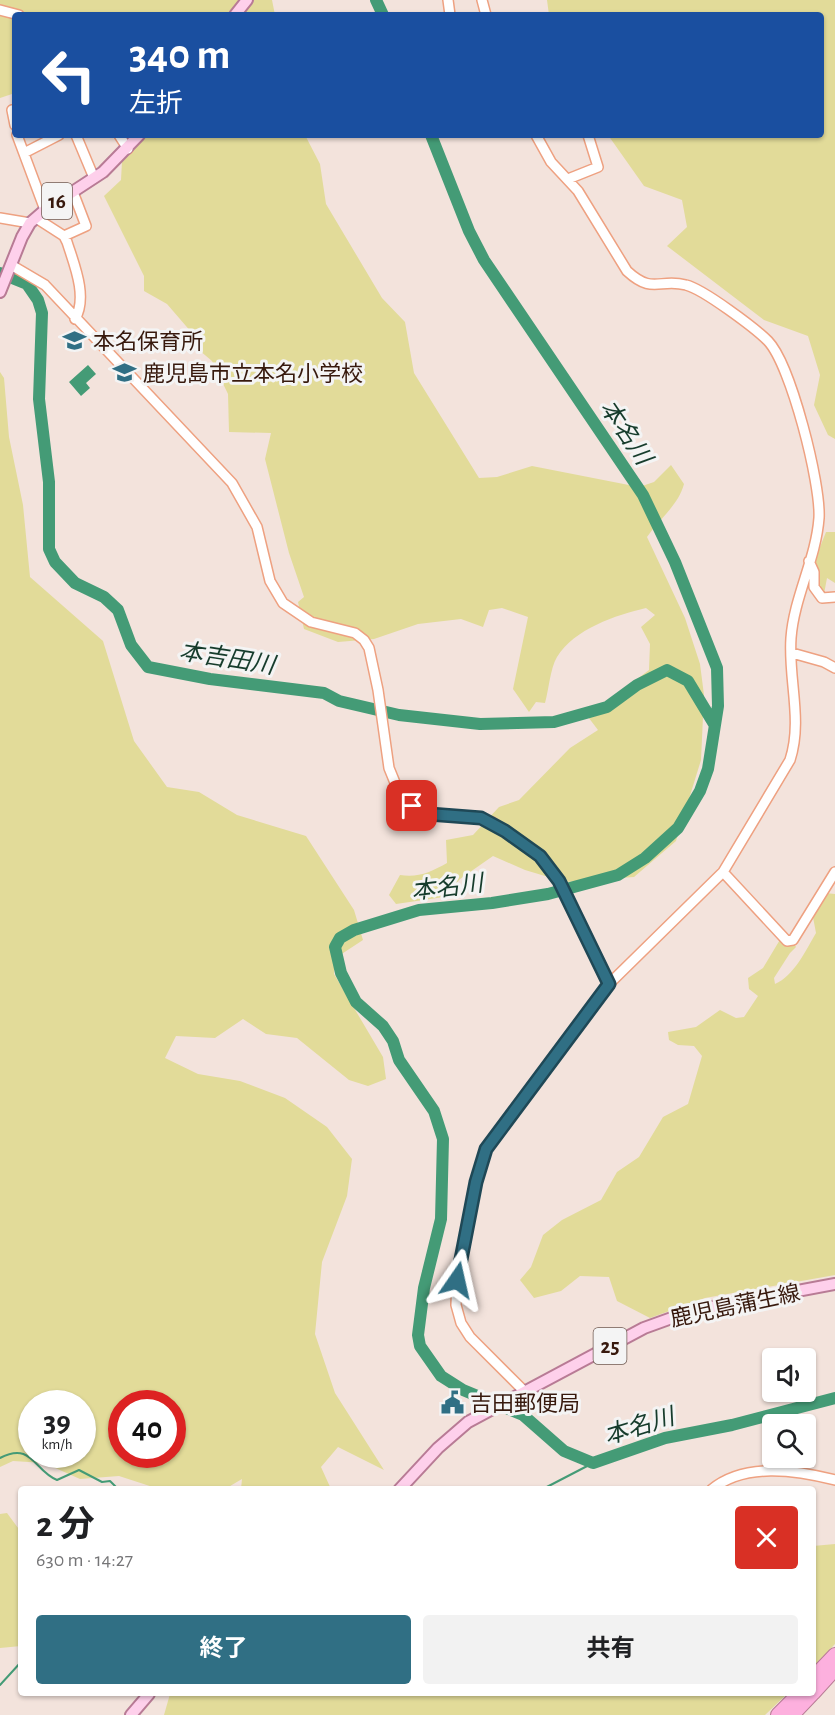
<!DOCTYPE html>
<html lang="ja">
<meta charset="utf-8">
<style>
:root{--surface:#fff;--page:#f2f2f2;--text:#202124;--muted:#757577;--accent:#306f84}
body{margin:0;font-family:"Alegreya Sans","Noto Sans JP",sans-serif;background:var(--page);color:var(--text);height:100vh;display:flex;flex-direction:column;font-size:22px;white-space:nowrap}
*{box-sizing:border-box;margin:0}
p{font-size:20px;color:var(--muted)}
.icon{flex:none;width:33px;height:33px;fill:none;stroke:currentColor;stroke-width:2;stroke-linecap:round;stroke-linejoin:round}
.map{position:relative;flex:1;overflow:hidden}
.drawer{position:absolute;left:18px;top:1486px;width:798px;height:210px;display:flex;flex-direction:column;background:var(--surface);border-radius:6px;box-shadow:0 2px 4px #0004}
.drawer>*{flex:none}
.banner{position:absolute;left:12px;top:12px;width:812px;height:126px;border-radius:6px;box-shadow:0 2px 4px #0004;background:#1a4fa0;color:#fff;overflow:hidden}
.controls{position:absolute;left:762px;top:1348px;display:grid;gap:12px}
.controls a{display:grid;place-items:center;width:54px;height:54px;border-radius:6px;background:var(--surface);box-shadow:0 2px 4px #0004;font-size:30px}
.speed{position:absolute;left:18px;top:1390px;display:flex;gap:12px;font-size:30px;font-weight:700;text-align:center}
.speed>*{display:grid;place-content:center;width:78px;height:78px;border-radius:50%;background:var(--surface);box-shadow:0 2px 4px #0004;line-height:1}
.speed small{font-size:15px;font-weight:400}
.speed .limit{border:9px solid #d22;background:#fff;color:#111}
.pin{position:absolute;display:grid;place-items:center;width:51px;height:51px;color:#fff;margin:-26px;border-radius:12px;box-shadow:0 3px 9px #0006}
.me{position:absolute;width:66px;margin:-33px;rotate:11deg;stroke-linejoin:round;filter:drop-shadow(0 0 4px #0008)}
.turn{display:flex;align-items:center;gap:21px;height:126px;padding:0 18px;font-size:27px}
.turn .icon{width:78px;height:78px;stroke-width:2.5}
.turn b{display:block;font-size:42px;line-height:51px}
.round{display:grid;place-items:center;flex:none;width:63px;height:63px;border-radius:6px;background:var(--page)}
.head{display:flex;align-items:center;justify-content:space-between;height:102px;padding:0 18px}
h1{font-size:36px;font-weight:700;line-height:45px}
.button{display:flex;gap:12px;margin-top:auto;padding:12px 18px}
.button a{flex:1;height:69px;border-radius:6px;background:var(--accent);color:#fff;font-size:24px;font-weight:700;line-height:69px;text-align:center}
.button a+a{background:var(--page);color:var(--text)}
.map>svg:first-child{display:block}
.green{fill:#e2db99;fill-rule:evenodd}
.water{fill:#449b76}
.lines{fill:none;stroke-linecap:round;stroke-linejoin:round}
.stream{stroke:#449b76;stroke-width:2}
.river{stroke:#449b76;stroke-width:12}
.minor-casing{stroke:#eea181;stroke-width:12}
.major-casing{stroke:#b87b95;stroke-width:14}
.highway-casing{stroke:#b87b95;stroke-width:16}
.minor{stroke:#fff;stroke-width:9}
.major{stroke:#fed0eb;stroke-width:10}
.highway{stroke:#fdb0de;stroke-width:14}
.route-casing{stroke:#1f4856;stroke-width:15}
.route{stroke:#306f84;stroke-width:10}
.labels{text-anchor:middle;stroke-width:6;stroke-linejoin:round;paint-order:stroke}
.shield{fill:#f4f4f4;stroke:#705b52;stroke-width:1.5}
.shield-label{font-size:21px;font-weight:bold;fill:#37190d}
.poi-label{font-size:22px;fill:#37190d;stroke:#f4f4f4;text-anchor:start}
.street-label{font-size:22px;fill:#37190d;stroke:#f4f4f4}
.water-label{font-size:24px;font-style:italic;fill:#163c2c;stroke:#f4f4f4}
</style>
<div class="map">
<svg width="835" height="1715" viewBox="0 0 835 1715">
<rect width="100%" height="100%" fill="#f3e3dc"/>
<path class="green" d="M0,0h272l3,15h-260v78l-15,5z
M547,0h288v439l-7,-4 -14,-30 6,-30 -12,-39 -44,-16 -97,-74 20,-19 -5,-27 -38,-14 -36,-51h212v-120h-271z
M118,135h187l15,29 6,40 56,94 23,24 9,51 65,105 18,-1 35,-11 107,21 15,-5 17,-17 13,19c-6,22 -25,35 -37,53l38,81 15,46 4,31 -3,65 -25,81 -42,36 -69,5 -40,-12 -32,-14 -33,23 -16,18 -48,7 -7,-9 11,-20c18,3 31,-3 47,-12l-1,-23 27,-5 26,-28 20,-7 51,-52 28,-18 -16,-21 25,-7 42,-32 1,-26 -9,-17 14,-12 -9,-7c-30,7 -72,21 -89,49 -7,12 -8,32 -12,46l-9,-1 -7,10 -16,-23 15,-72 -26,-9 -13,2 -6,17 -22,-8 -43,5 -44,15 -36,3 -34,-13 -6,-27 6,-5 -15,-44 -24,-94 6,-26 -42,-1 -1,-38 -16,-33 -13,-11 -7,-17 -25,-29 -23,-13v-15l-40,-80 17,-16 2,-37z
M0,372l4,6 5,59 14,68 7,72 73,64 31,100 33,46 32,5 38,23 69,21 48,74 9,30 -29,19v15l49,83 3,22 -18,7 -19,-6 -52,-42 -31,-4 -23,-15 -28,19 -39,-2 -11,22 33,16 42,7 45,17 42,29 25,32 -5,37 -25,66 -7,72 20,59 49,77 -46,-23 -17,20 10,22h-90l1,-10 -17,10h-66l-40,-13 -39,3 -36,-16 -31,-2 -13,6zM32,1404h50v51h-50zM122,1404h50v51h-50z
M826,532h9v51l-8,-5 -3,16 -6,-2 -4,-30z
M825,893l10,1v381l-130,23 -55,20 -33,-17 -8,-24 -29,-1 -19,15 -27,7 -14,-18 11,-13 12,-32 19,-15 39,-20 16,-28 22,-15 24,-40 25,-13 14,-48 -8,-10 -16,-1 -9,-5 -1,-8 28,-5 24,-17 16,8 8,-1 14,-21 -9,-7 -1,-11 15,-10 18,-30 13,5 2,4 -6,6 -16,25 1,6c19,-8 31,-34 41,-51l-4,-21z
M7,1513l14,19v114l-21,2v-134z
M835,1544v100l-22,23v-121z
M170,1694h617l-22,21h-601z"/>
<path class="water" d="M88,365l8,9 -10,9 4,5 -9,8 -12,-14z"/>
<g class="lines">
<path class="stream" d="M0,1458c32,-17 34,13 57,22l22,-10 23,12 8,-1 9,9
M541,1490l52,-27
M0,1685l21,-23"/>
<path class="river" d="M376,0l7,15
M431,135l38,96 15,29 159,235 32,67 42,106 1,38 -10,63 -8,22 -22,37 -33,30 -27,17 -70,19 -56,9 -73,7 -65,20 -14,8 -5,9 6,26 15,29 27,24 10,15 6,19 35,51 9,28 -2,80 -17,69 -6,47 2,11 21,30 22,14 60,25 41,36 29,12 72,-25 67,-13 103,-27
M0,273l27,11 11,16 4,13 -3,86 10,83v67l6,13 20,21 29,14 14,13 13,35 17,22 62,12 114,14 15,8 60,14 81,9 74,-2 53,-15 30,-22 30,-15 21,11 26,43"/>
<defs>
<path id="minor" d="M448,0l2,15
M482,0l4,15
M0,10l19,5
M12,110l3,15
M17,135l28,75
M76,135l18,43
M119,135l9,14
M24,153l35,-18
M568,179l30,-12 -10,-32
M0,218l30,5
M36,218l28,18 3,6c7,22 21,55 8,77
M64,236l22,-10 -13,-34
M11,265l34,20 187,198 25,44 13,54 13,22 28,19 44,11 9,7 5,8 9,42 11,78 11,27 12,11 16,8 39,2 25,6 48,34 19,25 50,103
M809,561l5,11v15l8,11 13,-1
M792,653l32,9 11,6
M723,872l64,69 6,-1 42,-68
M524,1391l-54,-54 -9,-14 -5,-18 1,-25 19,-98 10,-33 123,-165 114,-112 67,-112c13,-40 -2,-81 1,-122 3,-41 25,-79 28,-120 2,-34 -28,-153 -51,-177 -13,-13 -65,-52 -82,-56 -27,-7 -33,10 -59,-14l-49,-80 -27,-29 -15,-27
M711,1490c33,-28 85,-20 124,-10"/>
<path id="major" d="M235,15l12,-15
M0,292l22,-55 8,-14 15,-13 58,-38 36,-37
M399,1490l39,-42 30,-26 176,-94 47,-17 144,-27
M131,1715l18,-21"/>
<path id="highway" d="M813,1678l22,-23
M813,1693l22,-24
M778,1715l21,-21
M792,1715l20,-21"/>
</defs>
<use href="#minor" class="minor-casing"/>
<use href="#major" class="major-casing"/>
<use href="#highway" class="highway-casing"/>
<use href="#minor" class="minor"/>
<use href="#major" class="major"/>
<use href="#highway" class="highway"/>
</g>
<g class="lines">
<defs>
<path id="route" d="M412,806l17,8 52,4 24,13 35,25 19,25 50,103 -123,165 -10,33 -19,98"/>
</defs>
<use href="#route" class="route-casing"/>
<use href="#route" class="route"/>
</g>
<defs>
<symbol id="school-bare" viewBox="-9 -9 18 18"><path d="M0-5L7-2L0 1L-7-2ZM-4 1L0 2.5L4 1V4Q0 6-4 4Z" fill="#306f84" stroke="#f4f4f4" stroke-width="2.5" paint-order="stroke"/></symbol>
<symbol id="civic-bare" viewBox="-9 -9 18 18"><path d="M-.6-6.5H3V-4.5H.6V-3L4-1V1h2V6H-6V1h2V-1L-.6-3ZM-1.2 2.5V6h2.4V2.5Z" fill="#306f84" stroke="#f4f4f4" stroke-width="2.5" paint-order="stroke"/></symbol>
</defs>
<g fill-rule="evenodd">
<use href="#school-bare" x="58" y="324" width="33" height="33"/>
<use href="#school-bare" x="108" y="356" width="33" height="33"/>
<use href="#civic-bare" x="436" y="1386" width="33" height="33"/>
</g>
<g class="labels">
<g class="shield">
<rect x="42" y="183" width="30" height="36" rx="4.5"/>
<rect x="593.5" y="1328" width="33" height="36" rx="4.5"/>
</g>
<g class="shield-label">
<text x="57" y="208">16</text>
<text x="610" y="1353">25</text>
</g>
<g class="poi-label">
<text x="93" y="349">本名保育所</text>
<text x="143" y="381">鹿児島市立本名小学校</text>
<text x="470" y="1411">吉田郵便局</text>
</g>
<g class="street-label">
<text transform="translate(735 1305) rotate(-12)" y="8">鹿児島蒲生線</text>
</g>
<g class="water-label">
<text transform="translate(626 432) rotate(56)" y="8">本名川</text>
<text transform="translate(227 658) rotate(9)" y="8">本吉田川</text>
<text transform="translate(447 887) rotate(-7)" y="8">本名川</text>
<text transform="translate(639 1426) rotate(-17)" y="8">本名川</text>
</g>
</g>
</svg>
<div class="controls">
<a><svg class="icon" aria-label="sound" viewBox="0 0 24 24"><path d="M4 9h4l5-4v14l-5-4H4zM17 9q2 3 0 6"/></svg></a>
<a><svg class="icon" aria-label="search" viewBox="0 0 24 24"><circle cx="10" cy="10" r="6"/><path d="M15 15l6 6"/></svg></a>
</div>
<div class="speed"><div>39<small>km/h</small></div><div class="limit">40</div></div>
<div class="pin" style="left:412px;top:806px;background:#d93025"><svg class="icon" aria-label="arrive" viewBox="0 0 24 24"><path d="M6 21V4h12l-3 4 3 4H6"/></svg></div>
<svg class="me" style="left:457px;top:1280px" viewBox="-20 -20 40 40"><path d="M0-17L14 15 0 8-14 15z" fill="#306f84" stroke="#fff" stroke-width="4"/></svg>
<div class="banner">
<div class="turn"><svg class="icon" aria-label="left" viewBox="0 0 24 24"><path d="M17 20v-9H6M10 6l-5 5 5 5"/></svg><div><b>340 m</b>左折</div></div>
</div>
<section class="drawer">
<div class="head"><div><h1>2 分</h1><p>630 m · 14:27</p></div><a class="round" style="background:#d93025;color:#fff"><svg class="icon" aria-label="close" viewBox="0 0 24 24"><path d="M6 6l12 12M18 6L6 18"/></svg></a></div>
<div class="button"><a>終了</a><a>共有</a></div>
</section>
</div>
